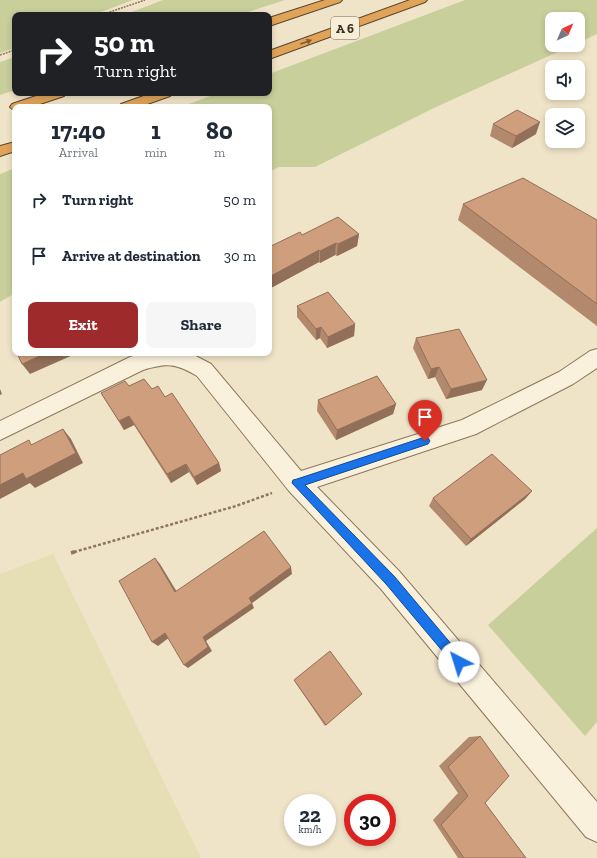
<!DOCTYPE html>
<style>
:root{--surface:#fff;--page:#f6f6f7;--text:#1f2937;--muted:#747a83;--accent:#9e2a2b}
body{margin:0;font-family:"Zilla Slab",serif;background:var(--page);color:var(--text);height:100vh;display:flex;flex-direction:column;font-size:15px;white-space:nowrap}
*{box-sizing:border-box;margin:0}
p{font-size:13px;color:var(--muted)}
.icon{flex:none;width:22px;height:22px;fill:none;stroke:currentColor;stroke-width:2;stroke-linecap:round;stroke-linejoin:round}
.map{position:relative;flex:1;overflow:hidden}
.drawer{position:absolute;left:12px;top:104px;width:260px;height:252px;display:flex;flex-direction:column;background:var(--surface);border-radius:8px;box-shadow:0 2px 6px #0003}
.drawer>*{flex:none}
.banner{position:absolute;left:12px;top:12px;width:260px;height:84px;border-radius:8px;box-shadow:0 2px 6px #0003;background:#202124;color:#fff;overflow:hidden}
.needle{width:26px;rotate:44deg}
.controls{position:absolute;left:545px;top:12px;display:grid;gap:8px}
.controls a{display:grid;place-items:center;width:40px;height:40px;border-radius:8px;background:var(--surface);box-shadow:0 2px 6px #0003;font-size:20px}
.speed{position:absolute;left:284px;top:794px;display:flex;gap:8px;font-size:20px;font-weight:700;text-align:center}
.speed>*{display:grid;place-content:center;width:52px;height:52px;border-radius:50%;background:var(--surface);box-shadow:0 2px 6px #0003;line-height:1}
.speed small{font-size:10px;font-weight:400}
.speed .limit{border:6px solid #d22;background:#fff;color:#111}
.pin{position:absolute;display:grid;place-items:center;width:34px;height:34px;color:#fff;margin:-41px -17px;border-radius:50% 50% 50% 0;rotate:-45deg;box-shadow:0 0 4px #0007}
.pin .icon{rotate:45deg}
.me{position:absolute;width:44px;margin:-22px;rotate:320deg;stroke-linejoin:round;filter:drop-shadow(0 0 3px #0008)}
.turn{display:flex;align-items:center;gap:14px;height:84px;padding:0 16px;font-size:18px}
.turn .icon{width:52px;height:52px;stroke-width:2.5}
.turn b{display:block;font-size:28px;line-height:34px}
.eta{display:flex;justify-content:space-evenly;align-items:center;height:68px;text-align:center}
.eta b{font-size:24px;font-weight:700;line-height:28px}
.primary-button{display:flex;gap:8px;margin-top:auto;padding:8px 16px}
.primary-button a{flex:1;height:46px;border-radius:8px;background:var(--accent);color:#fff;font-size:16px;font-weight:700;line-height:46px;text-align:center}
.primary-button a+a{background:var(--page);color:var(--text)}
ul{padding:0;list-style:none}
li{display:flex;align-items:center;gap:12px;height:56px;padding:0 16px}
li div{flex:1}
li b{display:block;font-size:15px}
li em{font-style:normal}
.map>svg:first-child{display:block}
.farmland{fill:#e6deb5}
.green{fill:#c9cf9b}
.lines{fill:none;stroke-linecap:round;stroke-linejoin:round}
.minor-casing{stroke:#8d765c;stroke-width:2}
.highway-casing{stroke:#5b4430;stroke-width:2}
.path-far2{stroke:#8d765c;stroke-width:1.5;stroke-dasharray:2 1;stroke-linecap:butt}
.path-far1{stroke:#8d765c;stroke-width:2.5;stroke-dasharray:3 2;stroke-linecap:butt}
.path{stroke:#8d765c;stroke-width:3.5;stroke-dasharray:4 2.5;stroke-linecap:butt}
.minor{fill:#faf1dc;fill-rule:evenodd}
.highway{fill:#e0a458;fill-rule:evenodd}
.wall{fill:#b2896c}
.shaded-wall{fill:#916f58}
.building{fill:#cf9f7d;stroke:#916f58}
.oneway{fill:#7e5d36}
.route{fill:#1a73e8;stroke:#114b97}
.labels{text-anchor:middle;stroke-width:4;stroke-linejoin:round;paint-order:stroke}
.shield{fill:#f7eed8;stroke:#756857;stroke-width:1}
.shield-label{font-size:13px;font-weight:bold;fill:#3d2e20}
</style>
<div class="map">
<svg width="597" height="858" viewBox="0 0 597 858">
<rect width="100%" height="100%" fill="#f0e4c8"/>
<path class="farmland" d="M53,554l148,304h-201v-284z"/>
<path class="green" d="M0,0h133l-40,15h-78v33l-15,5z
M163,0h122l-46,15h-115z
M465,0h132v34l-19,9v-24h-26v26h21l-137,62 -121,60h-36l-10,5v-65h-88l37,-14h51v-19z
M15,57v33l-15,5v-33z
M15,168v125l-15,9v-128z
M597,528v194l-12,14 -97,-111z"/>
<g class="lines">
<defs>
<path id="minor" d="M597,349v19l-24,16 -97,50 -159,53 82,84 198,231v40l-11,-5 -205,-248 -92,-98 -92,-115c-22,-13 -30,-13 -54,-6l-143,70v-19l130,-64 14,-4h46l21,11 90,107 161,-51 97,-48 31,-21z"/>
<path id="highway" d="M325,0h17l-2,2 -71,24v-8z
M410,0h17l-2,2 -156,57v-8z
M45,93h21l-2,3 -33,11h-16v4l-5,-4 2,-3z
M152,93h20l-2,3 -31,11h-20l2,-3z
M15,142v9l-15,5v-10z"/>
</defs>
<use href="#minor" class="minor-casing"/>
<use href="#highway" class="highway-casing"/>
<path class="path-far2" d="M101,15l44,-15
M0,55l15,-5"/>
<path class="path-far1" d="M74,552l162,-46 36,-13"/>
<path class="path" d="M71,553l6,-2"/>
<use href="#minor" class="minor"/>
<use href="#highway" class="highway"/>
</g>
<path class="wall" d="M493,124l43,10 -24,14 -22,-12z
M463,204l134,16v106l-139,-106z
M359,234l-2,12 -20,10 -2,-1 -15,8 -1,-1 -50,27v-42l33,-12z
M297,306l58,18 -1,12 -27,12 -7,-10 -4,2 -19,-23z
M416,338l66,52 -36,9 -11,-22 -7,2 -15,-31z
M129,386l23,3 13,8 54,66 2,8 -24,14 -8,-13 -18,11 -37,-58 -10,5 -23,-37z
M318,400l78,4 -3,10 -57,26 -19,-29z
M532,491l-7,8 -59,47 -37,-40 4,-8z
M294,680l32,45 -1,1 -30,-44z
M480,736l5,67 41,55h-68l-25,-38 25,-27 -19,-27 30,-29z"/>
<path class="shaded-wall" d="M540,122l-4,12 -24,14 4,-12z
M359,234l-2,12 -20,10 1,-12z
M336,243l-1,12 -15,8v-12z
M319,250v12l-50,27v-12z
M355,324l-1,12 -27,12 1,-11z
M321,327l-1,11 -4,2v-11z
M46,353h26l1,2 -43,19 -8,-10z
M439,367l-4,10 -7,2 3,-10z
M487,380l-5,10 -36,9 5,-10z
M0,389l2,5 -2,1z
M396,404l-3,10 -57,26 1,-10z
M129,416l5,9 -10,5 -5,-9z
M63,429l8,10 12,24 -48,25 -5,-5 -30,16v-14z
M219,463l2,8 -24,14 -3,-8z
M186,464l3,8 -18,11 -4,-9z
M532,491l-7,8 -59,47 5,-7z
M155,558l5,6 20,33 -5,-5z
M291,567l1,7 -41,30 -2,-6z
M252,603l2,5 -48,33 6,10 -24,17 -4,-3 19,-28z
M165,633l5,4 -12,9 -6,-4z"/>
<path class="building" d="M517,110l23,12 -24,14 -23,-12z
M523,178l74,42v84l-134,-100z
M338,217l21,17 -21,10 -2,-1 -16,8 -1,-1 -50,27v-30l31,-15 2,3z
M328,292l27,32 -27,13 -7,-10 -5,2 -19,-23z
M459,329l28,51 -36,9 -12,-22 -8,2 -15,-31z
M15,344v5l-2,-4z
M17,353h29l-24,11z
M377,376l19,28 -59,26 -19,-30z
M144,379l8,10 6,-3 7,11 7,-4 47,70 -25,14 -8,-13 -19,10 -38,-58 -10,5 -18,-28 24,-12 4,5z
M63,429l13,24 -50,26 -3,-6 -23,12v-30l29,-15 2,5z
M492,454l40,37 -61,48 -38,-41z
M264,531l27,36 -42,31 3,5 -49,34 5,10 -24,18 -19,-32 -13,9 -33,-61 36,-23 20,34z
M330,651l32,43 -36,31 -32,-45z
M480,736l29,40 -24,27 41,55h-62l-23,-33 27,-29 -20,-29z"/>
<defs><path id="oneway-solid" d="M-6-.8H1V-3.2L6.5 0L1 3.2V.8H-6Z"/></defs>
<use class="oneway" href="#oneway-solid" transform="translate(306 42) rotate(-20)"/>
<path class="route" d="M425,437l3,1 2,3 -2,3 -123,41 89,91 69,82 2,4 -2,4 -4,2 -4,-2 -69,-82 -94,-101 1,-3 4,-1z"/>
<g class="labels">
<rect class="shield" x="331" y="17" width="28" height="22" rx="3"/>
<g class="shield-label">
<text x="345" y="33">A 6</text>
</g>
</g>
</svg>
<div class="controls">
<a><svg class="needle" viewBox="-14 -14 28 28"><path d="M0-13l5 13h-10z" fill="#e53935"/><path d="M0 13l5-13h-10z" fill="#747a83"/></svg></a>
<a><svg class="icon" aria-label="sound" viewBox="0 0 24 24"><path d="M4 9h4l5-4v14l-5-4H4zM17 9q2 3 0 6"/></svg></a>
<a><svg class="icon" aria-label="layers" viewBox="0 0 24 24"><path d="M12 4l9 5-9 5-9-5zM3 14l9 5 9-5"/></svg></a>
</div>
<div class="speed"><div>22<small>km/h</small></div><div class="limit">30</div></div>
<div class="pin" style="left:425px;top:441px;background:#d93025"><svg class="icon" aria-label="arrive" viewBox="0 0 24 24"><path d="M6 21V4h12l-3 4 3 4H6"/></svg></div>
<svg class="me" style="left:459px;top:662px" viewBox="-20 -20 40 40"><circle r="19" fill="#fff"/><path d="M0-13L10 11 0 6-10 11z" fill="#1a73e8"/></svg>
<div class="banner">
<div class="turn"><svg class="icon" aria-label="right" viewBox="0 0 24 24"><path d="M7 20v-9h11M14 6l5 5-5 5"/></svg><div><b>50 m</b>Turn right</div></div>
</div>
<section class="drawer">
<div class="eta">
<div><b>17:40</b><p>Arrival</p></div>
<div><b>1</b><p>min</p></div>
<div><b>80</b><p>m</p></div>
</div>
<ul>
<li><svg class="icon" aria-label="right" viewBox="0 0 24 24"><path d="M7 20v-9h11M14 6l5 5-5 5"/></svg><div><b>Turn right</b></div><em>50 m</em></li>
<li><svg class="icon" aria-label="arrive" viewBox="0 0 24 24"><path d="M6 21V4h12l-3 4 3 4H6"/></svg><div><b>Arrive at destination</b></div><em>30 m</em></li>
</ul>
<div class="primary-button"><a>Exit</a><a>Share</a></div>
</section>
</div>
